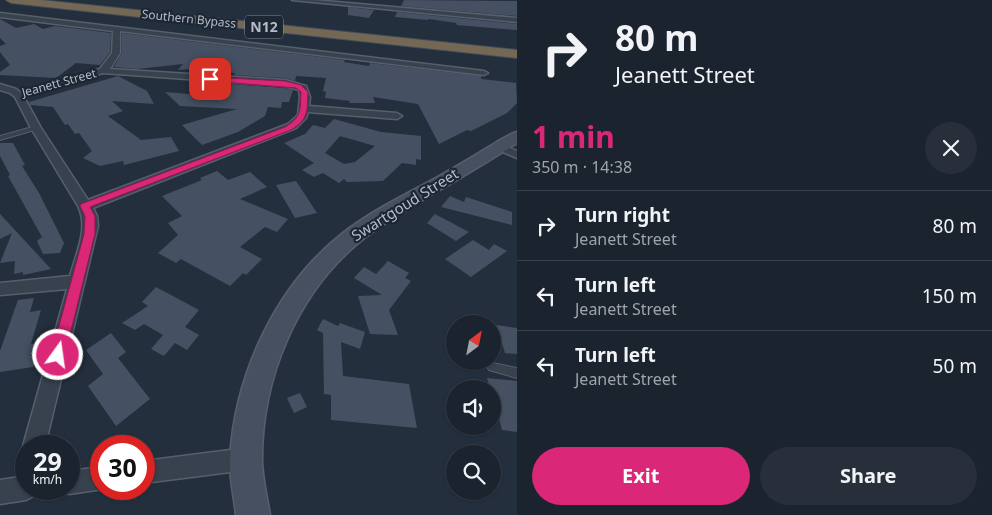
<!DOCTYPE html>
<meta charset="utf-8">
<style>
:root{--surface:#1b232e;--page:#282f3a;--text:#f1f3f6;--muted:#a0a4aa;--line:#39404a;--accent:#db2777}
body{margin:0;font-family:"Noto Sans",sans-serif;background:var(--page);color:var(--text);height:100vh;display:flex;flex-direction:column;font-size:19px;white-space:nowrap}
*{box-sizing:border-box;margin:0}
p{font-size:16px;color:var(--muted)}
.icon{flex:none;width:28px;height:28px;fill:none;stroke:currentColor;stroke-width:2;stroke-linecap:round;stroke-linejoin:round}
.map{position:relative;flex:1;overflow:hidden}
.panel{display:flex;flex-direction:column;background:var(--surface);width:475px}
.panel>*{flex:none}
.banner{background:#1b232e;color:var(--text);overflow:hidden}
.needle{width:32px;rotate:32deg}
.tools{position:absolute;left:446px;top:315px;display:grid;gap:10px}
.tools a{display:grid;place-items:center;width:55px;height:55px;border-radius:50%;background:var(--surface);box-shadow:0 1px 4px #0004,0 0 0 1px var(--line);font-size:25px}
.speed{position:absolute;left:15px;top:435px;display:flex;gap:10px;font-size:25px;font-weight:700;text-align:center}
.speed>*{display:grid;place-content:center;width:65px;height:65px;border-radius:50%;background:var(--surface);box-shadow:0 1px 4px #0004,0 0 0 1px var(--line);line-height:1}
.speed small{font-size:12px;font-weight:400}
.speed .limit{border:8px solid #d22;background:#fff;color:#111}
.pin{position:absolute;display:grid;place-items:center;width:42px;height:42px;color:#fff;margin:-21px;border-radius:10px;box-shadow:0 2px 8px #0006}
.me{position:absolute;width:55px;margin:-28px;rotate:14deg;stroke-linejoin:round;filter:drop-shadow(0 0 4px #0008)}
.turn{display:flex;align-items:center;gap:18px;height:105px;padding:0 15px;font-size:22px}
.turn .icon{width:65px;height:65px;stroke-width:2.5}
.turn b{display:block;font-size:35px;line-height:42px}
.round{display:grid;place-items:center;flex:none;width:52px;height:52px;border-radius:26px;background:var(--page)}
.head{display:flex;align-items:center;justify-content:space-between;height:85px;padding:0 15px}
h1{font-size:30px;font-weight:700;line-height:38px;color:var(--accent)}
.button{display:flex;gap:10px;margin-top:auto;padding:10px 15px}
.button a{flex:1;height:58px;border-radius:30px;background:var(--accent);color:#fff;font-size:20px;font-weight:700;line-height:58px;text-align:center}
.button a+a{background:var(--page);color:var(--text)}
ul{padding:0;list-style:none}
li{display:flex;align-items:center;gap:15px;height:70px;padding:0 15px;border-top:1px solid var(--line)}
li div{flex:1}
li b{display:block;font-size:19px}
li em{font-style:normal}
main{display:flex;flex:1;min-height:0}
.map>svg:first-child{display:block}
.building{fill:#455162;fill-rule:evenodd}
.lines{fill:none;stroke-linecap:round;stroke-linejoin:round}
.lane-casing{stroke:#565f6c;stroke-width:2}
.street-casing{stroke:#565f6c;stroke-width:3}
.secondary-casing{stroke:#565f6c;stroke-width:3}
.highway-casing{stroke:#434c59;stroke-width:2}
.lane{fill:#38414e;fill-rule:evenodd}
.street{fill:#38414e;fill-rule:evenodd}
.secondary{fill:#465061;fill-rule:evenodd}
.highway{fill:#746855;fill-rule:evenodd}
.route{fill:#db2777;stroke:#8e194d}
.labels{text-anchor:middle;stroke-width:4.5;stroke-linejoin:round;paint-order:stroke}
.far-street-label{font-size:12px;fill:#b4bcc9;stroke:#1d2633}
.shield{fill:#1d2633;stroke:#878f9c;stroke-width:1}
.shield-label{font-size:14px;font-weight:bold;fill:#b4bcc9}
.street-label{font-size:15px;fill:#b4bcc9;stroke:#1d2633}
</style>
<main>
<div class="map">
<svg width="517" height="515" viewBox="0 0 517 515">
<rect width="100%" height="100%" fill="#242f3e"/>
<path class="building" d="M404,0l113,1v15l-116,-10z
M348,7l26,3 -5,8 -21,-3z
M397,12l120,12v6l-60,-5 -1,-2 -27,-4 -1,1 -33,-3z
M0,19l16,9 18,-4 9,5 12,-3 56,7 -1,19 -10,13 -24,-2 -20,15 -56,-3v-3l10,-7 -10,-13v-6l6,-2 -6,-6z
M122,33l223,27 -1,2 25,4 1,-3 111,13v3l35,4 1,20 -10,10 -36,18 -4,-1 -28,14 -21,-40 -45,-7 2,6h-26l1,-2 -25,-3 1,-6 -3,-1 3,-13 -30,-2 -1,5 -10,-3 -51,-3 1,-2 -15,-1 4,-6 -46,4 5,-6 -46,5 -23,-2 8,-14z
M118,76l29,15 7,13 -42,-3 11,10 -15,5 33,24 30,-3 8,14 -55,14 -1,-4 -23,5 -17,-8 9,-7 -13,-18 -4,1 -7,-10 -3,1 -12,-18 -23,-2 -1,-3z
M230,84l55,4 8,2 -4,12h-7l-1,6 -13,-1 -3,9 -27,16 -36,13 -20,-20 55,-16 -57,-3 -15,-14 60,5z
M334,119l47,13 40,4v24l-5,-1v6l-14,-2 -19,18 -36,1 -3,-3 -5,4 -16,-10 -9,4 -12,-7 12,-7 -30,-20 21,-9 8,-9 12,3zM340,136l35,10 -20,16 -11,2 -19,-11z
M0,143h13l12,22 -3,1 17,27 25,50 -4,10 -17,1 -6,-13 5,-4 -34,-61 2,-1 -10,-19z
M217,171l11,9 22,-8 17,15 -27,12 48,20 -11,13 -12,-5 -25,20 22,12 -16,16 -3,-2 -13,13 -49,-27 -5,4 -18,-10 20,-18 -10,-12 14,-7 -20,-20 40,-16 -2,-2z
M296,181l21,32 -22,5 -19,-33z
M450,196l14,6 2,-5 46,15v13l-71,-18z
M0,214l14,15 37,40 -28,6v-3l-9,2 1,-13 -15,2 12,-30 -12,6z
M435,214l34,18 -13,9 -29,-18z
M473,240l16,10 5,-6 13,7 -36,26 -26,-18z
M388,261l21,12 -4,5 6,3 -22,29 9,25 -28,-1 -12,-38 24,-1 -28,-17 10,-11 12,7z
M156,287l43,23 -14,17 14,8 -12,15 -12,-7 -11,13 -13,-7 12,-14 -19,-11 -9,6 -13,-7 26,-17 -6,-4z
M34,298l-4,14 11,-2 -10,34 8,-1 -6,24 -33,5v-21l18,-51z
M323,319l15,7 2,-3 25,9 -5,17 -19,-7 2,34 66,8 8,44 -86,-8v-25l-7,-1 -1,-61 -6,-3z
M496,325l21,3v26l-12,-1z
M111,333l15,19 -8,6 32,41 -34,27 -28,-40 15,-12 -17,-24z
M487,378l30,3v51l-15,-2 -8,-29 -2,-12h-2z
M300,393l7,14 -13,6 -7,-15z"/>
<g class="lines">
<defs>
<path id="lane" d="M36,126l3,2 -1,1 -38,11v-4z
M492,363l25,5v10l-28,-8 -2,-3 2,-3z"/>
<path id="street" d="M292,0h22l203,18v4z
M0,13l484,58 4,2 -4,2 -364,-44v22l-10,16 175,11 21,6 4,11 -1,9 88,7 5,3 -5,3 -89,-7 -2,6 -10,10 -203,80 4,8 1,10 -53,220h-19v8l-3,-8 44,-157 -67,6v-12l70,-7c6,-23 19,-48 8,-70l-47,-78 -16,-31 -5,-4 -10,-3v-6l16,5 5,4 79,-24 12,-16 1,-22 -113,-14zM103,73l182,13 14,4 1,7 -2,18 -10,9 -200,76 -47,-72 -17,-31z
M500,144l17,7v7l-21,-9 -1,-2z
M246,448l8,3 3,8 -3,8 -8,3 -102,13v-22z
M101,467v22h2l-34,5 -8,-4 -1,-1h9v-18z
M26,476v13h11l-3,7 -8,4 -26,4v-24z"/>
<path id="secondary" d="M517,132v11c-30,19 -60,37 -91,55 -23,14 -48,28 -69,46 -61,52 -95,135 -95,215 0,19 5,37 8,56h-34c-2,-19 -7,-38 -6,-57 5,-84 46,-173 113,-225 28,-22 60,-37 91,-54 18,-10 35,-20 53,-31 9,-5 19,-13 30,-16z"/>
<path id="highway" d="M6,0h35l476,50v8l-506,-55z"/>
</defs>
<use href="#lane" class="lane-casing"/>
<use href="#street" class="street-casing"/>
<use href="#secondary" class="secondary-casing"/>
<use href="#highway" class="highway-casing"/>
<use href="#lane" class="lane"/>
<use href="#street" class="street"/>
<use href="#secondary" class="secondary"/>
<use href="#highway" class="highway"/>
</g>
<path class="route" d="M208,77l77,4 16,4 7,7c-1,19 1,27 -17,38l-201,77 5,9v18l-30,121 -2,4 -5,2 -5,-2 -2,-4 33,-121 1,-18 -5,-10 1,-2 204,-77c17,-10 15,-17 16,-35l-5,-4 -86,-7 -2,-1z"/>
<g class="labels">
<g class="far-street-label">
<text transform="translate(189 19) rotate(6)" y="4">Southern Bypass</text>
<text transform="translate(59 83) rotate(-15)" y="4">Jeanett Street</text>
</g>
<rect class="shield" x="245" y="15.5" width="38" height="23" rx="4"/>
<g class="shield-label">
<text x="264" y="32">N12</text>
</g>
<g class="street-label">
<text transform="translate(405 205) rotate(-32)" y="5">Swartgoud Street</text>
</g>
</g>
</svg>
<div class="tools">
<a><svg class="needle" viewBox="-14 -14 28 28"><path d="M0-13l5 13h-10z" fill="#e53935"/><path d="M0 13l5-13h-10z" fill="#a0a4aa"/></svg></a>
<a><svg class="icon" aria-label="sound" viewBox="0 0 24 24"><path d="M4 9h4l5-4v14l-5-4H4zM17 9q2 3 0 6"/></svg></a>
<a><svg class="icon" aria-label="search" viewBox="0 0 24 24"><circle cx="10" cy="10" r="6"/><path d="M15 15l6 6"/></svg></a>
</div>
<div class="speed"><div>29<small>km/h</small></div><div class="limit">30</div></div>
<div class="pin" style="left:210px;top:79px;background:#d93025"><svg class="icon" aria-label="arrive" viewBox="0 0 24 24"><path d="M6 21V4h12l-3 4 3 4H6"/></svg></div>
<svg class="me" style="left:58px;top:355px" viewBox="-20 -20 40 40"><circle r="17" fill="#db2777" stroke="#fff" stroke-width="3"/><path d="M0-11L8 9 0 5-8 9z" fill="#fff"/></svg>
</div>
<section class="panel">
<div class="banner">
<div class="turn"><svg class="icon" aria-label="right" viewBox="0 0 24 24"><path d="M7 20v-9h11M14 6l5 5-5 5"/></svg><div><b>80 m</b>Jeanett Street</div></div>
</div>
<div class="head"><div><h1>1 min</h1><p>350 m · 14:38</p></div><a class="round"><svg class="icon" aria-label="close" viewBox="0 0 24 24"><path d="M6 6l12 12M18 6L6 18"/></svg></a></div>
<ul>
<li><svg class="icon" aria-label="right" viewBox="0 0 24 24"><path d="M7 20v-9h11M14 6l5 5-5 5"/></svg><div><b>Turn right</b><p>Jeanett Street</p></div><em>80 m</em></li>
<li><svg class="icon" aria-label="left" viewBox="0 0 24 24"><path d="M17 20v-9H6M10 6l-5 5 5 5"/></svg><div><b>Turn left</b><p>Jeanett Street</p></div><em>150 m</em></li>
<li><svg class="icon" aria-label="left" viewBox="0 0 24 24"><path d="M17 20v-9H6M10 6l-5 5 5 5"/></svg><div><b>Turn left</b><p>Jeanett Street</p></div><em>50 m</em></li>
</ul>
<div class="button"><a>Exit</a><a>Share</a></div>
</section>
</main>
